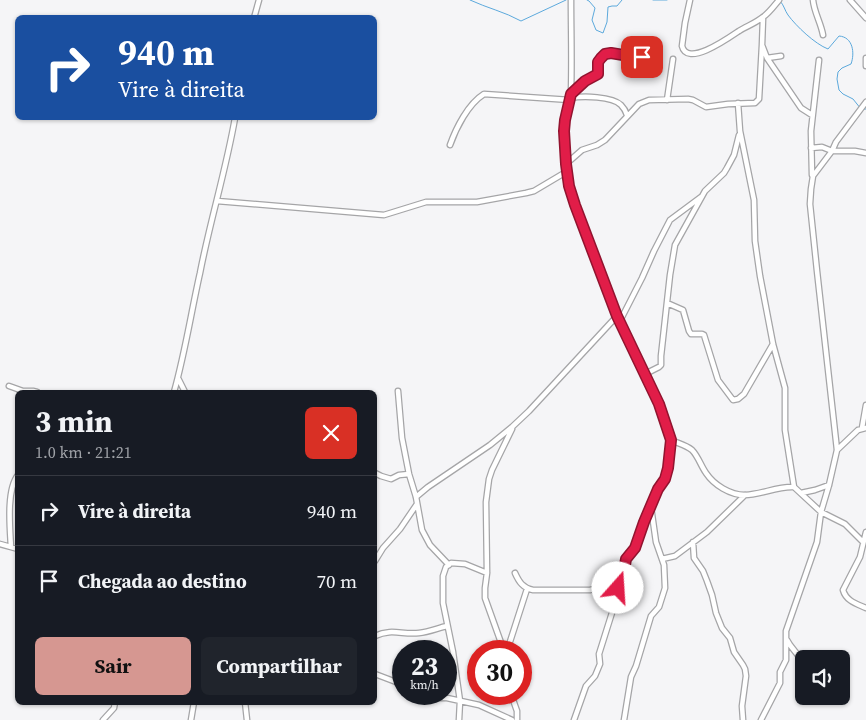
<!DOCTYPE html>
<html lang="pt">
<meta charset="utf-8">
<style>
:root{--surface:#171b24;--page:#20242c;--text:#f1f3f6;--muted:#9ea1a6;--line:#363941;--accent:#d69791}
body{margin:0;font-family:"Source Serif 4",serif;background:var(--page);color:var(--text);height:100vh;display:flex;flex-direction:column;font-size:19px;white-space:nowrap}
*{box-sizing:border-box;margin:0}
p{font-size:16px;color:var(--muted)}
.icon{flex:none;width:28px;height:28px;fill:none;stroke:currentColor;stroke-width:2;stroke-linecap:round;stroke-linejoin:round}
.map{position:relative;flex:1;overflow:hidden}
.drawer{position:absolute;left:15px;top:390px;width:362px;height:315px;display:flex;flex-direction:column;background:var(--surface);border-radius:8px;box-shadow:0 1px 4px #0004}
.drawer>*{flex:none}
.top-card{position:absolute;left:15px;top:15px;width:362px;height:105px;border-radius:8px;box-shadow:0 1px 4px #0004;background:#1a4fa0;color:#fff;overflow:hidden}
.controls{position:absolute;left:795px;top:650px;display:grid;gap:10px}
.controls a{display:grid;place-items:center;width:55px;height:55px;border-radius:8px;background:var(--surface);box-shadow:0 1px 4px #0004;font-size:25px}
.speed{position:absolute;left:392px;top:640px;display:flex;gap:10px;font-size:25px;font-weight:700;text-align:center}
.speed>*{display:grid;place-content:center;width:65px;height:65px;border-radius:50%;background:var(--surface);box-shadow:0 1px 4px #0004;line-height:1}
.speed small{font-size:12px;font-weight:400}
.speed .limit{border:8px solid #d22;background:#fff;color:#111}
.pin{position:absolute;display:grid;place-items:center;width:42px;height:42px;color:#fff;margin:-21px;border-radius:10px;box-shadow:0 2px 8px #0006}
.me{position:absolute;width:55px;margin:-28px;rotate:19deg;stroke-linejoin:round;filter:drop-shadow(0 0 4px #0008)}
.turn{display:flex;align-items:center;gap:18px;height:105px;padding:0 20px;font-size:22px}
.turn .icon{width:65px;height:65px;stroke-width:2.5}
.turn b{display:block;font-size:35px;line-height:42px}
.round{display:grid;place-items:center;flex:none;width:52px;height:52px;border-radius:8px;background:var(--page)}
.summary{display:flex;align-items:center;justify-content:space-between;height:85px;padding:0 20px}
h1{font-size:30px;font-weight:700;line-height:38px}
.cta{display:flex;gap:10px;margin-top:auto;padding:10px 20px}
.cta a{flex:1;height:58px;border-radius:8px;background:var(--accent);color:#111;font-size:20px;font-weight:700;line-height:58px;text-align:center}
.cta a+a{background:var(--page);color:var(--text)}
ul{padding:0;list-style:none}
li{display:flex;align-items:center;gap:15px;height:70px;padding:0 20px;border-top:1px solid var(--line)}
li div{flex:1}
li b{display:block;font-size:19px}
li em{font-style:normal}
.map>svg:first-child{display:block}
.lines{fill:none;stroke-linecap:round;stroke-linejoin:round}
.stream{stroke:#5ca9dc;stroke-width:1}
.street-casing{stroke:#a5a5a7;stroke-width:7}
.street{stroke:#fff;stroke-width:4.5}
.route-casing{stroke:#92132f;stroke-width:12}
.route{stroke:#e11d48;stroke-width:9}
</style>
<div class="map">
<svg width="866" height="720" viewBox="0 0 866 720">
<rect width="100%" height="100%" fill="#f5f5f7"/>
<g class="lines">
<path class="stream" d="M470,0c17,8 35,12 51,21l45,-21
M587,0l2,1 6,7 -3,12 4,10 7,3 4,-11 1,-15 4,-1h5l5,-6
M653,0h14
M780,1c4,4 5,10 8,14 8,11 27,29 40,34l11,-13c14,1 16,17 12,28l-9,4 -4,4 -1,7 2,11 4,4 10,5 8,10h5"/>
<defs>
<path id="street" d="M690,0l-5,23 -3,23c5,22 48,-9 57,-15 8,-5 17,-8 24,-14 6,-4 11,-11 16,-17
M813,0c1,12 8,23 10,35
M850,0l16,18
M254,18l5,-18
M763,18l-1,27 5,13 34,50 11,7
M767,58l14,-2
M866,58v8
M571,94l14,-13 13,-7v-10l1,-5 4,-4 5,-2 21,3 26,1
M570,98c13,-2 42,-2 51,7 3,3 5,7 6,10
M667,100l6,-41
M738,103l2,28 14,69 1,41 5,35 13,68 12,44v42l9,57
M450,145c6,-17 18,-41 34,-51l86,6
M811,148l11,-1 10,4 4,-9 30,-40
M566,164l16,-14 15,-5 8,-5 34,-36 10,-4 39,-1 5,1 13,7 22,-3 27,-1 4,-4 3,-54
M812,175l-1,-44 8,-71
M217,201l167,14 42,-13h51l49,-9 8,-2 32,-19
M667,303l16,7 6,21 2,3h11l2,1 14,45 15,20 5,-1 6,-5 29,-50
M620,321l22,-43 12,-27 16,-31 31,-23
M645,374l14,-7 2,-2v-9l9,-81 5,-30 30,-54 19,-18 3,-5 7,-13 5,-20
M178,378l7,14
M9,386l14,5h10l4,1
M398,391l4,47 7,36 7,23 6,33 8,15 19,20
M174,392c11,-39 17,-79 26,-119 10,-52 26,-103 35,-155
M862,428l4,-23
M671,440c6,3 15,5 21,10 6,6 9,16 14,23 8,12 24,22 39,22 16,0 32,-9 49,-8l27,25 24,12 18,18
M837,450l21,-20 8,-2
M375,473l6,3 10,3 8,-4 10,-1
M801,493l14,-3 14,-5
M416,497l12,-10 62,-42 22,-18 17,-16 88,-95
M866,532l-6,25 -17,33c3,11 14,14 23,18
M693,542l1,16 9,13 4,10 5,14 4,18 6,15 8,10 4,14 9,13 2,4 1,7 -4,30 1,14
M0,544l18,5
M11,547c-1,-18 -5,-57 7,-72
M662,559l13,-3 32,-24 38,-37
M375,561l8,-13 17,-19 17,-25
M515,573c4,9 8,15 18,17h57l13,-3 13,-7 9,-15 1,-6 9,-11 9,-26 14,-33 7,-10 3,-11 2,-11 1,-17 -12,-36 -42,-88 -42,-111c-9,-27 -13,-55 -10,-83 1,-10 5,-20 6,-30 1,-31 0,-61 0,-92
M375,636c17,-8 27,-1 44,-3 10,-1 19,-5 28,-7
M787,640l3,5 14,18
M504,651l-19,-53v-10l2,-15 -1,-71 3,-23 3,-9 20,-41
M507,651l20,-62
M375,674l29,11
M418,694l11,4h18l32,7 33,15
M511,694l6,17v9
M245,702l2,18
M103,720l11,-12 1,-6
M191,720l3,-18
M459,720l1,-19 -7,-49 -10,-49v-27l3,-9 5,-4 14,1 22,9
M574,720l12,-34 9,-10 5,-12 -1,-10 17,-54 2,-12 -2,-8
M624,720l7,-43 5,-11 15,-50 8,-9 6,-19 -1,-23 -8,-23 -5,-35
M761,720l19,-37v-11l6,-12v-29l31,-89 4,-30 8,-27 8,-35 -20,-179 -7,-67 1,-15 2,-13 19,-25h23l11,2"/>
</defs>
<use href="#street" class="street-casing"/>
<use href="#street" class="street"/>
</g>
<g class="lines">
<defs>
<path id="route" d="M618,588l-2,-8 9,-15 1,-6 9,-11 9,-26 14,-33 7,-10 3,-11 3,-28 -12,-36 -42,-88 -42,-111 -6,-19 -3,-22 -2,-33 1,-11 6,-26 14,-13 13,-7v-12l3,-4 4,-4 6,-1 18,3 13,1"/>
</defs>
<use href="#route" class="route-casing"/>
<use href="#route" class="route"/>
</g>
</svg>
<div class="controls">
<a><svg class="icon" aria-label="sound" viewBox="0 0 24 24"><path d="M4 9h4l5-4v14l-5-4H4zM17 9q2 3 0 6"/></svg></a>
</div>
<div class="speed"><div>23<small>km/h</small></div><div class="limit">30</div></div>
<div class="pin" style="left:642px;top:57px;background:#d93025"><svg class="icon" aria-label="arrive" viewBox="0 0 24 24"><path d="M6 21V4h12l-3 4 3 4H6"/></svg></div>
<svg class="me" style="left:618px;top:588px" viewBox="-20 -20 40 40"><circle r="19" fill="#fff"/><path d="M0-13L10 11 0 6-10 11z" fill="#e11d48"/></svg>
<div class="top-card">
<div class="turn"><svg class="icon" aria-label="right" viewBox="0 0 24 24"><path d="M7 20v-9h11M14 6l5 5-5 5"/></svg><div><b>940 m</b>Vire à direita</div></div>
</div>
<section class="drawer">
<div class="summary"><div><h1>3 min</h1><p>1.0 km · 21:21</p></div><a class="round" style="background:#d93025;color:#fff"><svg class="icon" aria-label="close" viewBox="0 0 24 24"><path d="M6 6l12 12M18 6L6 18"/></svg></a></div>
<ul>
<li><svg class="icon" aria-label="right" viewBox="0 0 24 24"><path d="M7 20v-9h11M14 6l5 5-5 5"/></svg><div><b>Vire à direita</b></div><em>940 m</em></li>
<li><svg class="icon" aria-label="arrive" viewBox="0 0 24 24"><path d="M6 21V4h12l-3 4 3 4H6"/></svg><div><b>Chegada ao destino</b></div><em>70 m</em></li>
</ul>
<div class="cta"><a>Sair</a><a>Compartilhar</a></div>
</section>
</div>
